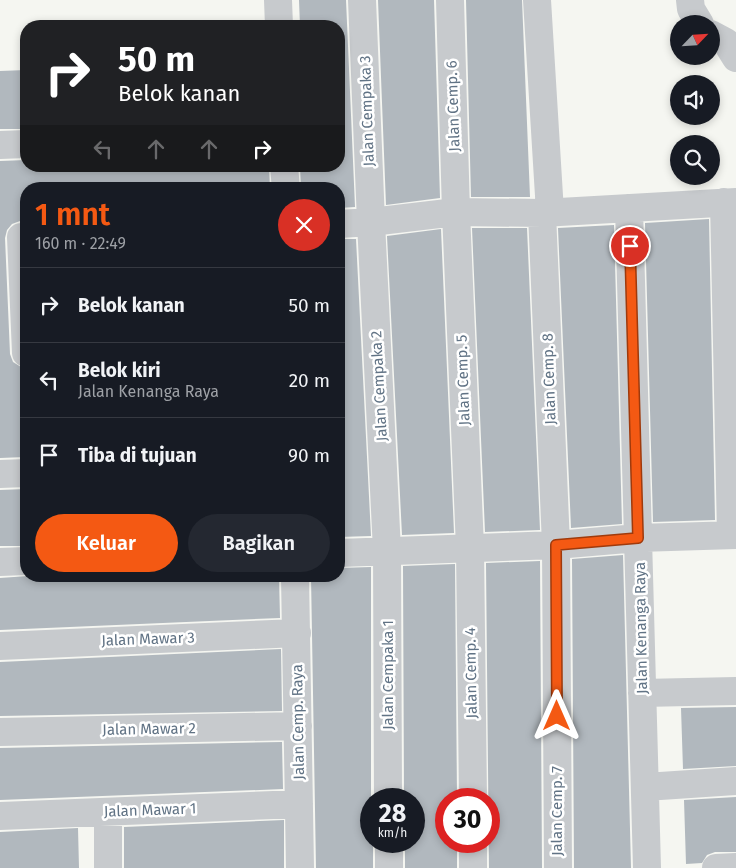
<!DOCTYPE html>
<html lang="id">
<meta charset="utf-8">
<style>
:root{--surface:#171b24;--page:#242831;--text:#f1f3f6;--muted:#9ea1a6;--line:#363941;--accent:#f45913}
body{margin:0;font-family:"Fira Sans",sans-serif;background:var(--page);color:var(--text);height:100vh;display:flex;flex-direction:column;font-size:19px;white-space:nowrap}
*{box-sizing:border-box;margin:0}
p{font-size:16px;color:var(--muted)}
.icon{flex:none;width:28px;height:28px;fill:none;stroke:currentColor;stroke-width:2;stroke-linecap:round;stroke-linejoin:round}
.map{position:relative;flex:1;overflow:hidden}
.sheet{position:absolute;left:20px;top:182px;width:325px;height:400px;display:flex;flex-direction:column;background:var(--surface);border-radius:20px;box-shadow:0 2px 8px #0003}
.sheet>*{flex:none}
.banner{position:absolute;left:20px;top:20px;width:325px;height:152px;border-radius:20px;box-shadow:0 2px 8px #0003;background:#202124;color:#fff;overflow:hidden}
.needle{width:32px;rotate:65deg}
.fabs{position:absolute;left:670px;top:15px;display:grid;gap:10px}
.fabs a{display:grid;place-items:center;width:50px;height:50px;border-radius:50%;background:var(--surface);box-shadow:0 2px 8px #0003;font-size:25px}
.speed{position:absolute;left:360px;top:788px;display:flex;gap:10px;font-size:25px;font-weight:700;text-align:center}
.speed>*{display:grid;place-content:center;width:65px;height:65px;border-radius:50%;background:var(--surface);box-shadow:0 2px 8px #0003;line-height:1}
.speed small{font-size:12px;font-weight:400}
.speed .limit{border:8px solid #d22;background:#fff;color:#111}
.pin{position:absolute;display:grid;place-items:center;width:42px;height:42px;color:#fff;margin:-21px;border:2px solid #fff;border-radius:50%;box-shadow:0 1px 5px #0007}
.me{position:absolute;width:55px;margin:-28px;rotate:0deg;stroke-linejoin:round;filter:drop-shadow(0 0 4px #0008)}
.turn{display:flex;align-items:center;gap:18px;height:105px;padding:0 15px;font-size:22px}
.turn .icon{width:65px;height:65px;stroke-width:2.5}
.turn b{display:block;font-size:35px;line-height:42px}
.lanes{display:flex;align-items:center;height:48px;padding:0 15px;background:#0003;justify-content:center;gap:25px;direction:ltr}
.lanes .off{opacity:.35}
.round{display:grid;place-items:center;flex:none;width:52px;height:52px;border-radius:26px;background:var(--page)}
.headline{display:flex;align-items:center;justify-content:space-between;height:85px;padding:0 15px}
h1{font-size:30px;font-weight:600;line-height:38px;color:var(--accent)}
.action{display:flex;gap:10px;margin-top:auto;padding:10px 15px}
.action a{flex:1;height:58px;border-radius:30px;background:var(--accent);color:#fff;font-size:20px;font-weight:600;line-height:58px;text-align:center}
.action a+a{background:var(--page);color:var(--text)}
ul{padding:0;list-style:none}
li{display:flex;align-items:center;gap:15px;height:75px;padding:0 15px;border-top:1px solid var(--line)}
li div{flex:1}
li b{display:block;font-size:19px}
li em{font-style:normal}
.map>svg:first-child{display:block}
.building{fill:#b1b8be}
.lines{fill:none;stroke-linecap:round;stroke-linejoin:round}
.minor{stroke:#c7cacd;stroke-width:28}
.route-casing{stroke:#9f3a0c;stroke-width:12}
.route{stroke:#f45913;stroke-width:9}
.labels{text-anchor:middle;stroke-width:5;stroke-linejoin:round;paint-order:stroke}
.street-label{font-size:15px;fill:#617385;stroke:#fff}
</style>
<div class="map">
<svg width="736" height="868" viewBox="0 0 736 868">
<rect width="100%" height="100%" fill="#f5f6f1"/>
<path class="building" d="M299,0h47l9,207 -16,1v-19h-38l-1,-23h39v-140h-39z
M378,0h56l6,198 -54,7z
M466,0h56l8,197h-59z
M26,70v59h-26v-58z
M26,160v6h243l1,23h-244v34l-6,-2 -8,3 -5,6 -2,8 5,116 3,8 8,5 4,90 -25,1v-297z
M709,219l6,301 -62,2 -8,-299z
M614,225l8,299 -51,4 -13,-300z
M472,228h55l13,302 -55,2z
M441,229l13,304 -52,2 -15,-299z
M339,239h17l15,297 -32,1z
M26,489v57h-26v-56z
M623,555l8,313h-57l-2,-309z
M540,561l2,307h-53l-3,-305z
M455,564l2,235h-11v42h11v27h-52v-27h9v-42h-10l-1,-233z
M371,567v274h2v27h-57l-5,-292h28v-8z
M28,576h251l1,42 -280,12v-52z
M281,649l1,62 -282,5v-54z
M736,707v59l-53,3 -2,-61z
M282,742l1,47 -283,11v-52z
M736,797v55h-21l-8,3 -5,8 -16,1 -2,-64z
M284,820v48h-160v-41z
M78,828l1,40h-79v-36z"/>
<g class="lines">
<path class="minor" d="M278,0l1,26
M362,0l9,222 16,329 1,248
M450,0l6,212 14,336 3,251
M537,0l13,212
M690,0l1,9 9,15
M711,34l15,8 10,16
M0,145l26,-1
M284,166l2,23
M724,202l7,333
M629,208l18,660
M542,213l14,332 2,323
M339,224l32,-2 85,-10 86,1 194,-11
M21,237l5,116
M0,474l26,-1
M339,553l217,-8 82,-7 98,-3
M0,562l26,-1
M295,576l5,292
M0,646l297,-13
M642,693l94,-2
M0,732l298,-6
M645,787l91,-6
M108,812v56
M0,816l299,-12
M389,841v27
M473,841v27
M716,868l20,-1"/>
</g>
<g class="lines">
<defs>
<path id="route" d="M557,716l-1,-171 82,-7 -8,-292"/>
</defs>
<use href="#route" class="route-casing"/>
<use href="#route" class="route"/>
</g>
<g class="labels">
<g class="street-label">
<text transform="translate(453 106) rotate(-92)" y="5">Jalan Cemp. 6</text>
<text transform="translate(367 111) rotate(-92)" y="5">Jalan Cempaka 3</text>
<text transform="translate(549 379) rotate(-92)" y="5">Jalan Cemp. 8</text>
<text transform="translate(463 380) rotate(-92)" y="5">Jalan Cemp. 5</text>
<text transform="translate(379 386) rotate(-93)" y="5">Jalan Cempaka 2</text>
<text transform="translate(641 628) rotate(-91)" y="5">Jalan Kenanga Raya</text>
<text transform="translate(148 639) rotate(-2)" y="5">Jalan Mawar 3</text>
<text transform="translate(471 673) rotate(-91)" y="5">Jalan Cemp. 4</text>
<text transform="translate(388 675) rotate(-90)" y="5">Jalan Cempaka 1</text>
<text transform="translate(298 722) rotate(-91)" y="5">Jalan Cemp. Raya</text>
<text transform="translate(149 729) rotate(-1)" y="5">Jalan Mawar 2</text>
<text transform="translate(150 810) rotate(-2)" y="5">Jalan Mawar 1</text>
<text transform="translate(557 811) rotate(-90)" y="5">Jalan Cemp. 7</text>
</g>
</g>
</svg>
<div class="fabs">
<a><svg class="needle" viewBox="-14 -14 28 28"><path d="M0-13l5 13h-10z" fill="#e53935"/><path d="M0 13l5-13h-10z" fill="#9ea1a6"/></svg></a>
<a><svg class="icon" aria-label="sound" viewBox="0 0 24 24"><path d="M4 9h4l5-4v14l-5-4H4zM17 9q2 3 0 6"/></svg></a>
<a><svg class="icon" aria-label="search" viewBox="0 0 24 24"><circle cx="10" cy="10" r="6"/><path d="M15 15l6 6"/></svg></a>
</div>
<div class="speed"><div>28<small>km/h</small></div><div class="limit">30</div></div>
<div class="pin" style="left:630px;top:246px;background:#d93025"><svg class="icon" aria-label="arrive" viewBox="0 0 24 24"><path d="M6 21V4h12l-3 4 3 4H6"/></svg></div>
<svg class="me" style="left:557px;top:716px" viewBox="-20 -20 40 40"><path d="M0-17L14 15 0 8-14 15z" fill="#f45913" stroke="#fff" stroke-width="4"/></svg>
<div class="banner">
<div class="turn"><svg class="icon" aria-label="right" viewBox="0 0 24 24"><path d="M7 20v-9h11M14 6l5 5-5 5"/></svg><div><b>50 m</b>Belok kanan</div></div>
<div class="lanes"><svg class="icon off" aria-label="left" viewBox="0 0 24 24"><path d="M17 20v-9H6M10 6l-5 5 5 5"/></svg><svg class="icon off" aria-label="ahead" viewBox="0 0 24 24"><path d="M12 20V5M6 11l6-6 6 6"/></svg><svg class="icon off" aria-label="ahead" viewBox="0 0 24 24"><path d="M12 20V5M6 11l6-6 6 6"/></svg><svg class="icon" aria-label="right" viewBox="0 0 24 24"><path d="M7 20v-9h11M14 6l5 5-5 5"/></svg></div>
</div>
<section class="sheet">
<div class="headline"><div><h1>1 mnt</h1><p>160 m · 22:49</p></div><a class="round" style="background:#d93025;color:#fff"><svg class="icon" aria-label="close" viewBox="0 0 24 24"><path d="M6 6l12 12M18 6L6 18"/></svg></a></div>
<ul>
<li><svg class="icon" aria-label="right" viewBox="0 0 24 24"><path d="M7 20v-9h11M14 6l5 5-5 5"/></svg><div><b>Belok kanan</b></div><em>50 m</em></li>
<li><svg class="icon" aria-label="left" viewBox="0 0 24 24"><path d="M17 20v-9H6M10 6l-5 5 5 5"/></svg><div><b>Belok kiri</b><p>Jalan Kenanga Raya</p></div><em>20 m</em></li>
<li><svg class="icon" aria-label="arrive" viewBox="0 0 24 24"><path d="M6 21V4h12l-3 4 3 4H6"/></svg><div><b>Tiba di tujuan</b></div><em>90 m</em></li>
</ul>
<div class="action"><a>Keluar</a><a>Bagikan</a></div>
</section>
</div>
